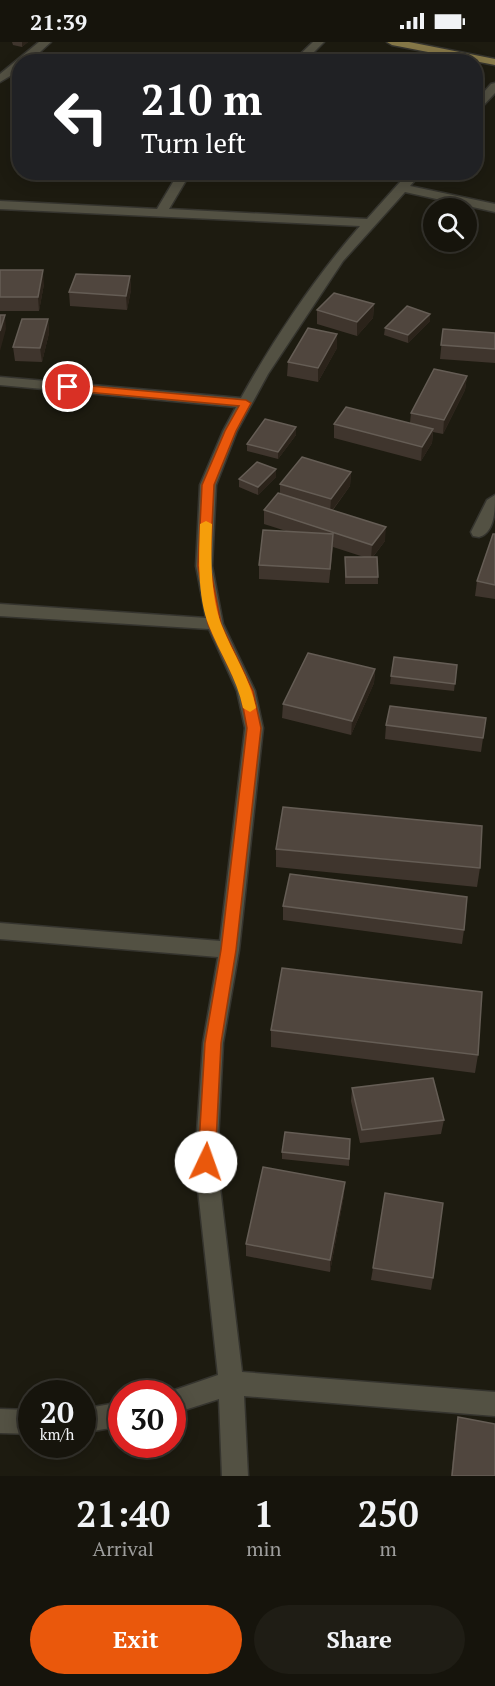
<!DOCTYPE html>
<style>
:root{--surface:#16140c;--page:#1f1d15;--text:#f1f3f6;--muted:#9e9e9d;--line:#35332d;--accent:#ea580c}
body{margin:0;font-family:"PT Serif",serif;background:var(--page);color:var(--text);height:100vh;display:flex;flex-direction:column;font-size:22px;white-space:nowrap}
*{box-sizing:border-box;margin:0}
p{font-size:20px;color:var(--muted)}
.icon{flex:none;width:33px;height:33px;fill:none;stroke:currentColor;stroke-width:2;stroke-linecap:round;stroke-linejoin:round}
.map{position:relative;height:1434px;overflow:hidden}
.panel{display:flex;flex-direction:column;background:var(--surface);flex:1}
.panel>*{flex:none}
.guide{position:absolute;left:12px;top:12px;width:471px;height:126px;border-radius:24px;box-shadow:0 3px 15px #0003,0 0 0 2px var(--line);background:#202124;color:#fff;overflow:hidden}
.controls{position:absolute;left:423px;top:156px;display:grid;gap:12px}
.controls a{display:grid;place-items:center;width:54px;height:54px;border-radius:50%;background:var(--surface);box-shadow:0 3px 15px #0003,0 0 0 2px var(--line);font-size:30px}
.speed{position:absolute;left:18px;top:1338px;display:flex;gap:12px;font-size:30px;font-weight:700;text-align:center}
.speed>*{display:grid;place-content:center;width:78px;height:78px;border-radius:50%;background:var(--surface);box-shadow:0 3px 15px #0003,0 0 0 2px var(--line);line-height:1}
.speed small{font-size:15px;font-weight:400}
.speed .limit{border:9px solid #d22;background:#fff;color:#111}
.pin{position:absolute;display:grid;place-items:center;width:51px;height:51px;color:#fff;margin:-26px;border:3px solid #fff;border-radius:50%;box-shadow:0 2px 6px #0007}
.me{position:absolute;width:66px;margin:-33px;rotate:3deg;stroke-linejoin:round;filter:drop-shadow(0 0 4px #0008)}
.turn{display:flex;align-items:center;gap:21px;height:126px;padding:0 30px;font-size:27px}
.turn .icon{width:78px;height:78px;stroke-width:2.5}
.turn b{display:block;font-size:42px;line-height:51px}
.eta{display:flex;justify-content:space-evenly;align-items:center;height:102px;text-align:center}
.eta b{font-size:36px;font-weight:800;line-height:42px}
.action{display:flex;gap:12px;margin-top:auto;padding:12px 30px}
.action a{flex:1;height:69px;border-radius:36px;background:var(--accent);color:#fff;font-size:24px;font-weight:800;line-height:69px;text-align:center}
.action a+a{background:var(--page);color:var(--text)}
.status{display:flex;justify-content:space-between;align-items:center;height:42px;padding:0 30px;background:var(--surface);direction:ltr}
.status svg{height:16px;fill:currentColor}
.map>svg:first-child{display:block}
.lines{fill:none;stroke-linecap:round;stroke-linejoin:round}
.minor-casing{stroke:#35342e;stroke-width:3}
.major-casing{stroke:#35342e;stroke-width:3}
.minor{fill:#535143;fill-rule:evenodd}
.major{fill:#867848;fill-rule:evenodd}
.wall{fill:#3f352d}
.shaded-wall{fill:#2b231a}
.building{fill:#50463e;stroke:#655d55;stroke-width:1.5}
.route{fill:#ea580c;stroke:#983908;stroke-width:1.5}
.slow{fill:#f59e0b}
</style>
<div class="status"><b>21:39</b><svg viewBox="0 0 49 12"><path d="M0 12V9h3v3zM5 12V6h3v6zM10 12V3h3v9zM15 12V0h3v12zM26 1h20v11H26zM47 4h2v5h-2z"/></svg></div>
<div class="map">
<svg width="495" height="1434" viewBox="0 0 495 1434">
<rect width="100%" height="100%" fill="#1d1b10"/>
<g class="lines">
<defs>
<path id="minor" d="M39,0h12l-22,20h-9v8l-20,12v-8z
M313,0h11l-20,20h-12z
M495,41v10l-15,16 -4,1v-9l15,-17z
M179,130h12l-22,37 198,10 42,-47h13l-12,14 85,18v8l-90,-20 -62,69 -75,113 -31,57 -21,54 -4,81 11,58 32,67 8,37 -24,222 -16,93 -6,119 25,210 253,20v24l-251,-20 4,80h-26l-3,-77 -47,15v-20h-9l55,-19 -23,-213 8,-119 15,-86 -218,-18v-16l220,18 25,-213 -8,-37 -28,-62 -209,-13v-12l206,14 -10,-52 4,-81 23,-54 13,-24 -236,-22v-8l241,21c32,-58 75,-122 119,-172l-360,-17v-8l157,8z
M495,453c0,14 0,38 -16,42l-6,-1 -2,-4 16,-32z
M122,1360v24l-40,7v-24z
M0,1367l32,1v24l-32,-1z"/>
<path id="major" d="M387,0h22l86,17v6l-103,-20z"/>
</defs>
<use href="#minor" class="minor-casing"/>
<use href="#major" class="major-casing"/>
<use href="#minor" class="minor"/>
<use href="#major" class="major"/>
</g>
<path class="wall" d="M12,0h16l-6,5 -9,-2z
M0,228l44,14 -5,27h-39z
M130,234l1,14 -4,20 -57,-4 -1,-14z
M374,262l-1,14 -16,18 -40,-12v-14z
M430,272v7l-22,22 -24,-8 1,-7z
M48,277l1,14 -7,29 -27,-1 -2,-14z
M443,287l52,4v30l-55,-4z
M337,306l-19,34 -31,-6 1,-14z
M467,334l-2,14 -22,44 -10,-2 -1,11 -11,18 -87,-23v-14l76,-1 1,-10z
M296,385v8l-18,24 -31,-8v-7z
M276,427v8l-18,18 -19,-8v-8z
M351,430l-1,14 -17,24 52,31 -12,16 5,20v7h-33v-27h19l-31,-10 -4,36 -70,-4v-14l27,-34 -22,-7v-14l16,-17v-9z
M495,492v65l-20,-3 2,-15z
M457,623l-3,26 -64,-7 1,-8z
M375,627l-1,14 -23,52 -69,-17 1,-14z
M486,676l-5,34 -96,-13 1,-14z
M276,807l204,19 -3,19 -201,-20z
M283,864l181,24 -2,14 -179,-24z
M271,988l207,25 -3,18 -204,-26z
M352,1046l92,32 -3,14 -81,9 -9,-42z
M350,1097l-1,27 -67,-7v-7z
M344,1153l-14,77 -84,-16v-12z
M373,1226l60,10 -2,12 -60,-10z
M458,1375l37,59h-44l5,-48z"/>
<path class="shaded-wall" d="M22,0h6l-6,5z
M43,228l1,14 -5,27 -1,-14z
M130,234l1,14 -4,20 -1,-14z
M374,262l-1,14 -16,18v-14z
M430,272v7l-22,22v-8z
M5,273l1,14 -6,22v-20z
M48,277l1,14 -7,29 -2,-14z
M337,292v14l-19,34v-14z
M467,334l-2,14 -22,44 1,-14z
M296,385v8l-18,24v-7z
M433,387l-1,14 -11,18 1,-14z
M276,427v8l-18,18v-8z
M351,430l-1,14 -20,27 1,-14z
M386,485l-1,14 -14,18 1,-14z
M375,627l-1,14 -23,52 1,-14z
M345,1140l-1,13 -14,77v-12z"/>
<path class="building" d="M0,228h43l-5,27h-38z
M76,232l54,2 -4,20 -57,-4z
M334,251l40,11 -17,18 -40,-12z
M407,264l23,8 -22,21 -23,-7z
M0,273h5l-5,16z
M22,277h26l-8,29 -27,-1z
M308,286l29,6 -19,34 -30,-6z
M443,287l52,4v16l-54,-4z
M434,327l33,7 -23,44 -33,-7z
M346,365l87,22 -11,18 -88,-23z
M265,377l31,8 -18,25 -31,-8z
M302,415l49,15 -20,27 -51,-15z
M257,420l19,7 -18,18 -19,-8z
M278,451l108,34 -14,18 -108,-35z
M263,488l70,4 -3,35 -71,-4z
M493,492h2v51l-18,-4z
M345,515h32l1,20h-32z
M308,611l67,16 -23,52 -69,-17z
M394,615l63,8 -2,19 -64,-8z
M390,664l96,12 -3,20 -97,-13z
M283,765l199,19 -2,42 -204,-19z
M290,832l177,23 -3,33 -181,-24z
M282,926l200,24 -4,63 -207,-25z
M433,1036l11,42 -82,10 -10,-42z
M285,1090l65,7 -1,20 -67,-7z
M263,1125l82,15 -15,78 -84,-16z
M385,1151l58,10 -10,75 -60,-10z
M458,1375l37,7v52h-43z"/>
<path class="route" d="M68,342l178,16 5,3 -15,28 -22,54 -4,81 11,58 32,67 8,37 -25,222 -15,93 -6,119 -3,6 -6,2 -6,-2 -2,-6 7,-119 16,-93 26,-222 -7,-37 -32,-67 -10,-58 4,-81 23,-54 14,-25 -175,-16v-5z"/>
<path class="slow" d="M206,479l6,3c-1,32 -2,72 10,102 11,28 28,52 34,82l-6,4 -7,-4c-6,-30 -23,-54 -34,-82 -12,-30 -10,-70 -9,-102z"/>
</svg>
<div class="controls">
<a><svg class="icon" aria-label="search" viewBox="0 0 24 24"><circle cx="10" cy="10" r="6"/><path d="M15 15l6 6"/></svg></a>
</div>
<div class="speed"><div>20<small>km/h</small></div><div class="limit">30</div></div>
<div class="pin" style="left:68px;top:345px;background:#d93025"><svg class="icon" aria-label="arrive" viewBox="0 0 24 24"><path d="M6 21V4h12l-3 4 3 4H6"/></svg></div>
<svg class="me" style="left:206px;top:1120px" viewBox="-20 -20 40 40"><circle r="19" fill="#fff"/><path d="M0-13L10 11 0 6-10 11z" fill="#ea580c"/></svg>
<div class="guide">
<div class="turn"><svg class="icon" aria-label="left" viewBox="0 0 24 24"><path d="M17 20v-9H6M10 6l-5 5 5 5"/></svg><div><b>210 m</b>Turn left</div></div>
</div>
</div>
<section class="panel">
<div class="eta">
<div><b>21:40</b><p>Arrival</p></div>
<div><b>1</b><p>min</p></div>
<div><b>250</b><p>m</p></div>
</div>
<div class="action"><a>Exit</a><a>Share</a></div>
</section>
